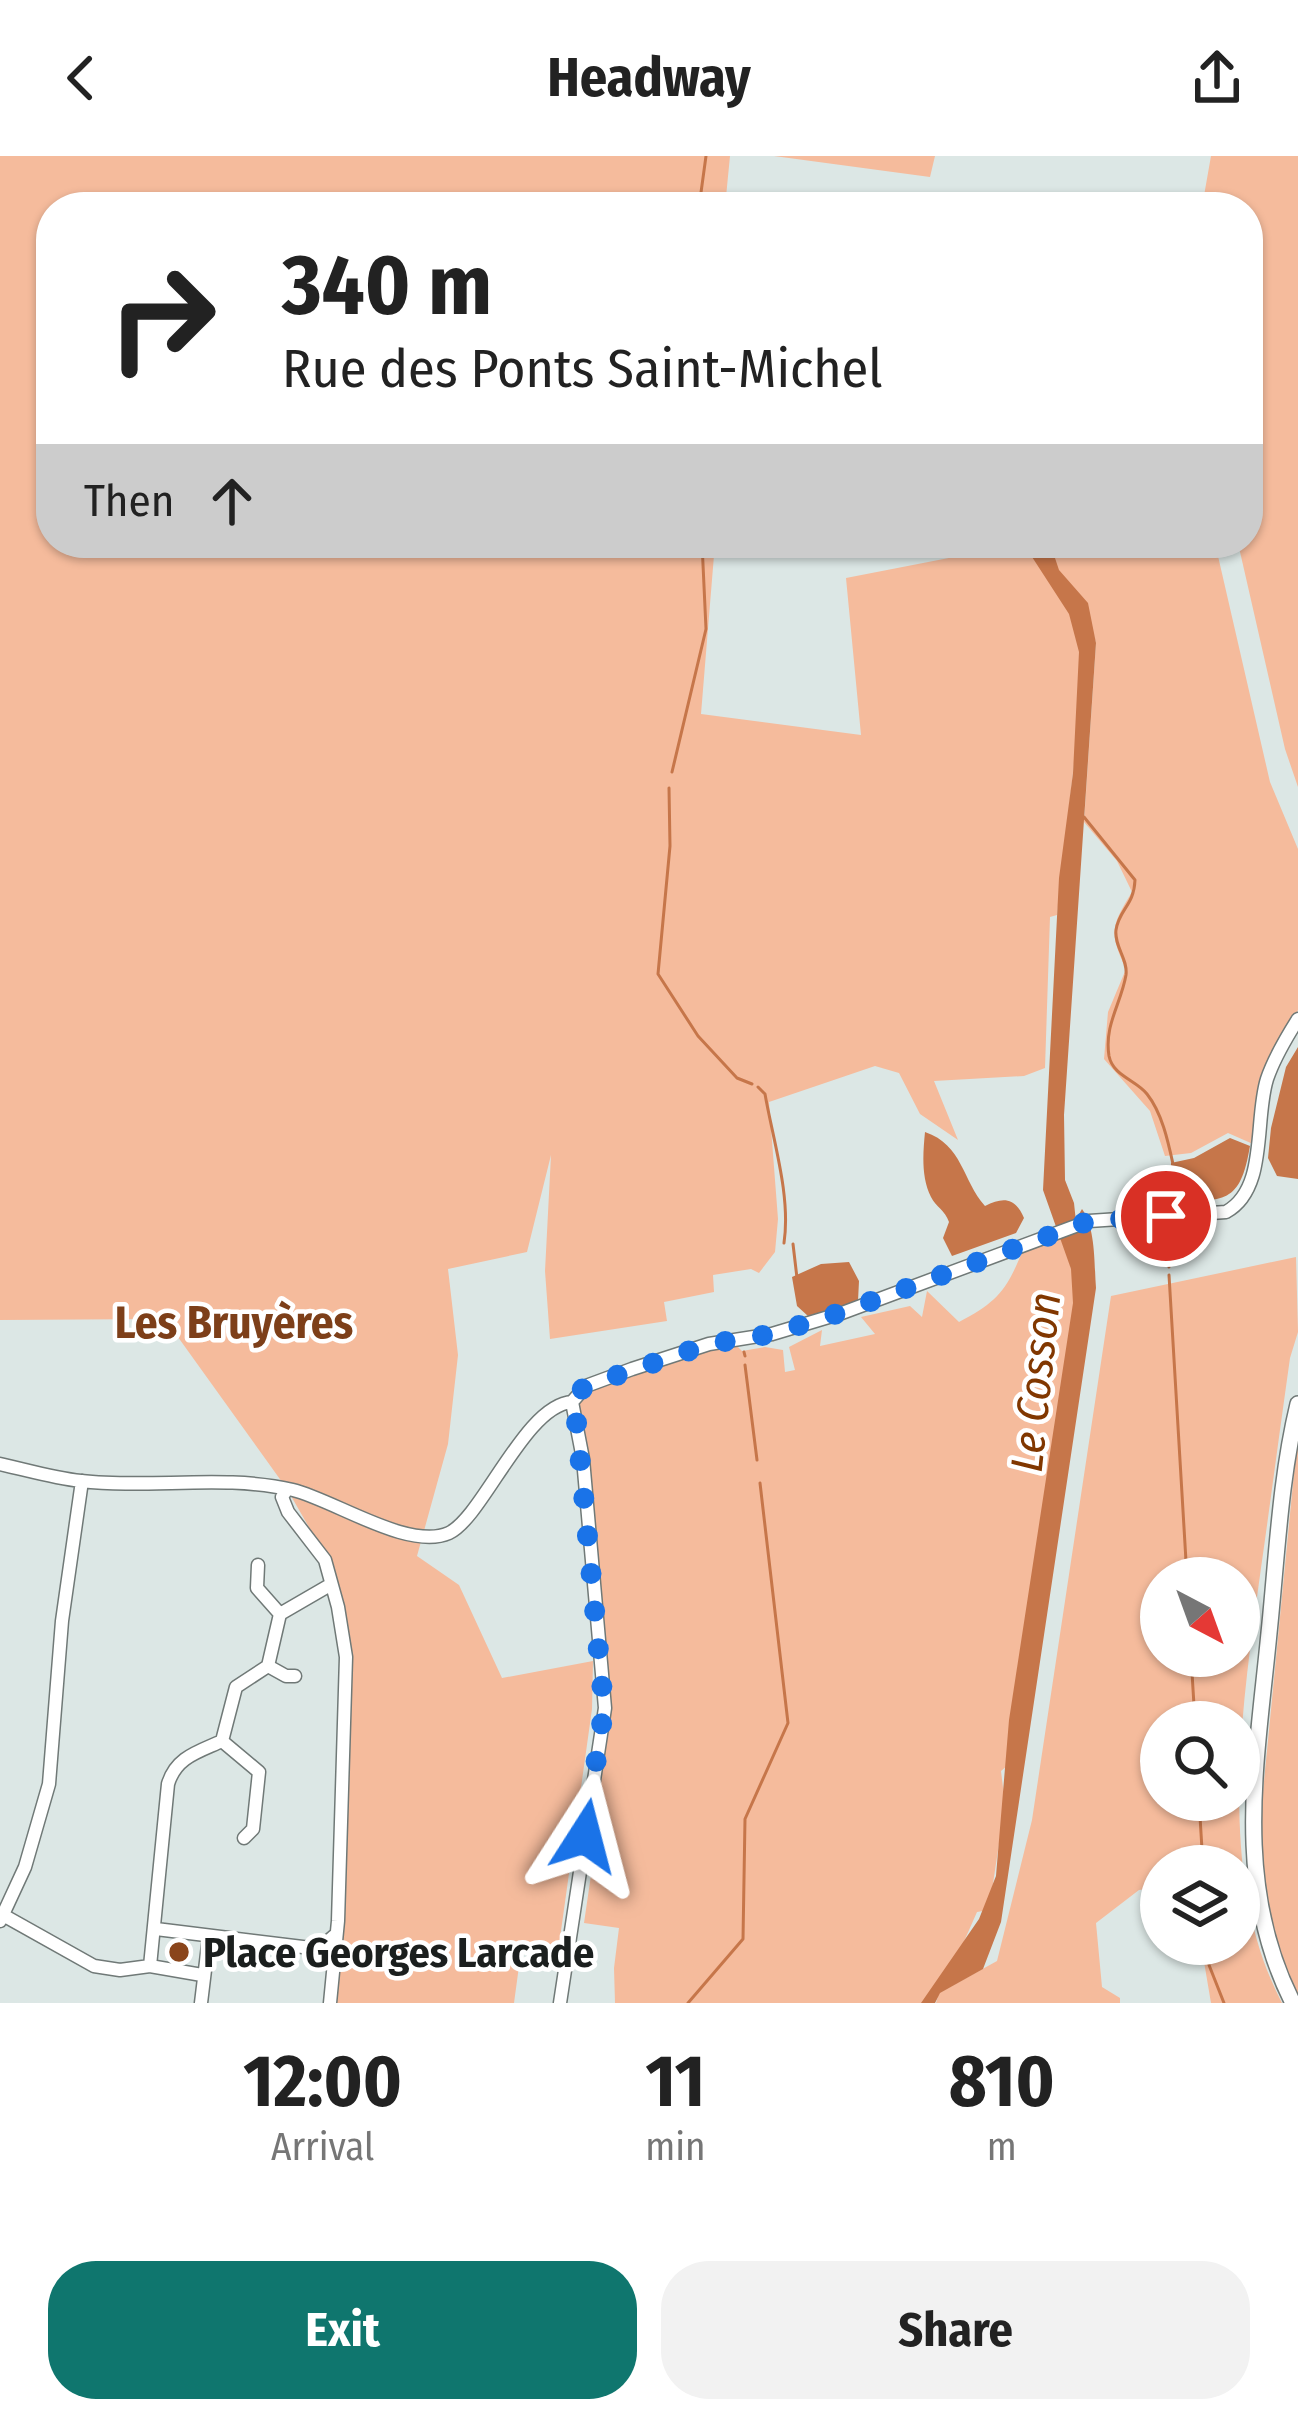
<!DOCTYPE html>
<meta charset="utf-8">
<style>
:root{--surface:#fff;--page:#f2f2f2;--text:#222;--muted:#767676;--accent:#0f766e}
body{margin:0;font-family:"Fira Sans Condensed",sans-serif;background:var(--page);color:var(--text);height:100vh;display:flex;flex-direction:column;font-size:45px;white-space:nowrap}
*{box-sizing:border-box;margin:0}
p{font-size:39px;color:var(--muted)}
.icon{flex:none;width:66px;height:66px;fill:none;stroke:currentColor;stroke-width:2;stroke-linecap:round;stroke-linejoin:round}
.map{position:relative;height:1847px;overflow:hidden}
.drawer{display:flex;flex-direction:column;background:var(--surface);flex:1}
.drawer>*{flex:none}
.guide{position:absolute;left:36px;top:36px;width:1227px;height:366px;border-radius:48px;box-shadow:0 3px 9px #0004;background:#fff;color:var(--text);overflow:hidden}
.needle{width:78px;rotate:139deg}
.tools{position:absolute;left:1140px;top:1401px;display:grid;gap:24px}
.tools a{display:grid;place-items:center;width:120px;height:120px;border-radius:50%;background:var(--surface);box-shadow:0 3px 9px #0004;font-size:60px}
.pin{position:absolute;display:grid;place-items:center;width:102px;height:102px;color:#fff;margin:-51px;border:6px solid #fff;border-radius:50%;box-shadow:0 3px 12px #0007}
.me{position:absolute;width:132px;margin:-66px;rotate:9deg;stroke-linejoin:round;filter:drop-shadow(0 0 9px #0008)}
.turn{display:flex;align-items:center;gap:42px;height:252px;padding:0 48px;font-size:54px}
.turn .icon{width:156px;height:156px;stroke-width:2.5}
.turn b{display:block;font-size:84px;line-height:102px}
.then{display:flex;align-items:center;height:114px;padding:0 48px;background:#0003;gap:24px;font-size:45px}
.eta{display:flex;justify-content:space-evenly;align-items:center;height:204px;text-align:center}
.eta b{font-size:72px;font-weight:700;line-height:84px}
.button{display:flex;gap:24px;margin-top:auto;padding:24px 48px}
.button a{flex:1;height:138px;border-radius:48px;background:var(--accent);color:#fff;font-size:48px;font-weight:700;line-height:138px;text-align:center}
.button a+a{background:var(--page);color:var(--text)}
header{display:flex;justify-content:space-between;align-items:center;height:156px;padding:0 48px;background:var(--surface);font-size:54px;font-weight:700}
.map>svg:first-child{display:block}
.green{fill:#f5bb9c;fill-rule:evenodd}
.water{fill:#c6764a}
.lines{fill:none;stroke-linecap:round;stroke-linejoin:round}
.stream{stroke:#c6764a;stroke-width:3}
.minor-casing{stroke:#707977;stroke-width:15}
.major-casing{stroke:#707977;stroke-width:18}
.minor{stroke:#fff;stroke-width:12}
.major{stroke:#fff;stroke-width:15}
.route{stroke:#1a73e8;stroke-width:21;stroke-dasharray:0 37.8}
.poi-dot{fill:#8a451b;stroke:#fff;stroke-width:4.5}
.labels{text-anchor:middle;stroke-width:9;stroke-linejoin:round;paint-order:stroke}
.poi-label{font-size:42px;font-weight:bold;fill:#1b1f1e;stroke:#fff;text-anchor:start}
.neighbourhood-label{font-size:45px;font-weight:bold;fill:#7d3f19;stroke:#fff}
.water-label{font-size:45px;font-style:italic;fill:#813700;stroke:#fff}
</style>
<header><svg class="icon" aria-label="back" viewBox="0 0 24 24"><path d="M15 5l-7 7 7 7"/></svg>Headway<svg class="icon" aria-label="share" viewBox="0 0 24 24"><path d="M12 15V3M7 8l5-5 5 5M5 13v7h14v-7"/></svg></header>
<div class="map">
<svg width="1298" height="1847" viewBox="0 0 1298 1847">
<rect width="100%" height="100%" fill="#dce7e5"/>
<path class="green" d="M0,0h730l-5,51h-674v336h664l-14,171 160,21 -15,-157 180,-35h189l55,239 28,67v161l-23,41 -22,93 -25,-11 -37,20 -26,3 -15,-45 -46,-52 4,-47 18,-43c-17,-36 -15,-43 6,-77l-15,-31 -33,-39 12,-179 -6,-22 -33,294 -7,2 -5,151 -21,8 -90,5 24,59 -38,-26 -21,-41 -24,-7 -106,36 9,117 -3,33 -16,21 -8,-4 -38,6 1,17 -50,10 3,19 -117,18 -5,-68 6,-116 -24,97 -79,17 10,86 -10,89 -31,112 42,29 43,93 91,-17 -1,48 -33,236 -37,-1 -8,59h-187l20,-320 -14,-114 -46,-80 -122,-170 -165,1z
M774,0h161l-5,21z
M1211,0h87v631l-13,-38 -47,-206h10v-336h-46z
M1061,1079l18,60 -71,470 -7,6 4,33 -16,106 -12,2 -19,43 -36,48h-307l-1,-35 5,-40 -35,-5 19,-130 -5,-10 11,-83 -27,-286 -5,-8 5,-10 13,-8 100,-35 41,-8 6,6 23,-4 18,3 2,22 10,-2 -6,-23 33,-17 -2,16 55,-12 -14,-17 49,-11 12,11 5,-26 32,31c37,-19 48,-32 63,-70z
M1296,1101l2,75 -8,26c-10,70 -19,140 -29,210 -19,138 -46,307 21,435h-71l-10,-59h38v-78h-78v21l-22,3 -43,33 6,64 18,11v5h-184l3,-10 58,-32 35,-141 79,-524zM1161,1422h78v78h-78zM1161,1566h78v78h-78z
M1298,1276v570l-29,-80 -10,-89z"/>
<path class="water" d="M1023,387h27l9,27 29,33 8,40 -32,472 1,65 9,23 2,19 5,4 -3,-10 4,-7c14,20 12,54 14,79l-95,634 -18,47 -43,24 -5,10h-14l58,-84 17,-43 13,-156 64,-417 -2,-34 -28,-79 16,-312 14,-105 6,-121 -10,-38z
M1298,891v132l-21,-3 -9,-18 3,-30 15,-61z
M925,976c38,13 37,48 60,74 18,-9 30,-9 39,12l-8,15 -64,23 -9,-18 6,-16c-4,-12 -13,-15 -18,-25 -10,-20 -8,-44 -6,-65z
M1230,982l20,8c-10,59 -25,54 -80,56l1,-39 23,-5z
M849,1106l10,19 -1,20 -50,15 -11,-10 -5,-29 29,-13z"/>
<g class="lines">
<path class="stream" d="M699,51l7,-51
M672,616l34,-143 -4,-86
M669,632l1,58 -12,128 40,62 39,42 15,6
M1084,661l51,63c-1,26 -16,29 -19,50 -2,16 12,29 10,45 -5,29 -22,50 -17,81 4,20 27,24 38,38 15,19 21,47 26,70
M758,931l7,7c8,46 26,102 19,149
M1164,1047l1,-7 9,-1
M1165,1065l4,46
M793,1088l4,34
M1169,1119l18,303
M744,1196l1,4
M745,1209l12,95
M1191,1500l4,66
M1199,1644l4,66
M1208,1788l1,21 15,38
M688,1847l55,-64 2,-120 43,-96 -28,-240"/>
<defs>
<path id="minor" d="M572,1246l14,-16 46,-17 77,-25 63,-10 70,-21 247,-92 137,-9c42,-23 28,-92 41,-133 7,-21 19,-41 31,-60
M0,1308c27,6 54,14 81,17 69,8 143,-7 212,9 41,10 116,61 156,43 34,-16 76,-128 123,-131
M287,1333l-5,8 6,15 37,48 13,47 8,50 -8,264 -8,82
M258,1409l-1,23 23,26
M268,1510l18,10h9
M222,1585l37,31 -6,57 -9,9
M3,1759l91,51 26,4 30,-4 52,9
M0,1765l25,-54 24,-83 13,-163 20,-140
M156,1773l163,20 15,-13
M150,1810l18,-182c8,-27 30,-32 54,-43l14,-54 32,-21 12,-52 50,-29
M201,1847l8,-66
M560,1847l45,-295 -22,-249 -11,-57"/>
<path id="major" d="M1293,1847c-61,-119 -36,-244 -24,-370 8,-77 11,-154 29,-229"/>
</defs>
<use href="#minor" class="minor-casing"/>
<use href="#major" class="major-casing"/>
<use href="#minor" class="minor"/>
<use href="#major" class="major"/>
</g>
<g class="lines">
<path class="route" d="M585,1680l19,-128 -30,-312 12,-10 123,-42 63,-10 70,-22 247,-91 77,-5"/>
</g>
<circle class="poi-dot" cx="179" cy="1796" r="12"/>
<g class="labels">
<g class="poi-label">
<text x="203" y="1811">Place Georges Larcade</text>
</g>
<g class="neighbourhood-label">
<text x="234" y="1182">Les Bruyères</text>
</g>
<g class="water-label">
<text transform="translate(1035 1226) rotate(-84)" y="16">Le Cosson</text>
</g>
</g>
</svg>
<div class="tools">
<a><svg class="needle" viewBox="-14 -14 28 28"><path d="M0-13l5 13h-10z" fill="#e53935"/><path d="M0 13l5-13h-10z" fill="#767676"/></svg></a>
<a><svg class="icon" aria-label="search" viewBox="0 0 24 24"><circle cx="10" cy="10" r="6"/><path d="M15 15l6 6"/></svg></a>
<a><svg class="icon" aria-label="layers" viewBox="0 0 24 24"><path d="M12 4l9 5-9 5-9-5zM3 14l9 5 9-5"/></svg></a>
</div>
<div class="pin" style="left:1166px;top:1060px;background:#d93025"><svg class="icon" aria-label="arrive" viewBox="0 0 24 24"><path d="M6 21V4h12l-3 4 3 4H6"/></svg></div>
<svg class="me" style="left:585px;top:1680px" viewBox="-20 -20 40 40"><path d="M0-17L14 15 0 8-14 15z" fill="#1a73e8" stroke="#fff" stroke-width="4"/></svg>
<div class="guide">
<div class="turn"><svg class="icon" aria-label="right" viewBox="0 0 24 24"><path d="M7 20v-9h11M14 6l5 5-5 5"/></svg><div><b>340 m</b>Rue des Ponts Saint-Michel</div></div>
<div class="then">Then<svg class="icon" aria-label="ahead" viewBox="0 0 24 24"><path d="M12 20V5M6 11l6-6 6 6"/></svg></div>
</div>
</div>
<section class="drawer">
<div class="eta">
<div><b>12:00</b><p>Arrival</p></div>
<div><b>11</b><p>min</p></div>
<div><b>810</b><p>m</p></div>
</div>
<div class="button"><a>Exit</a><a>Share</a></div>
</section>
